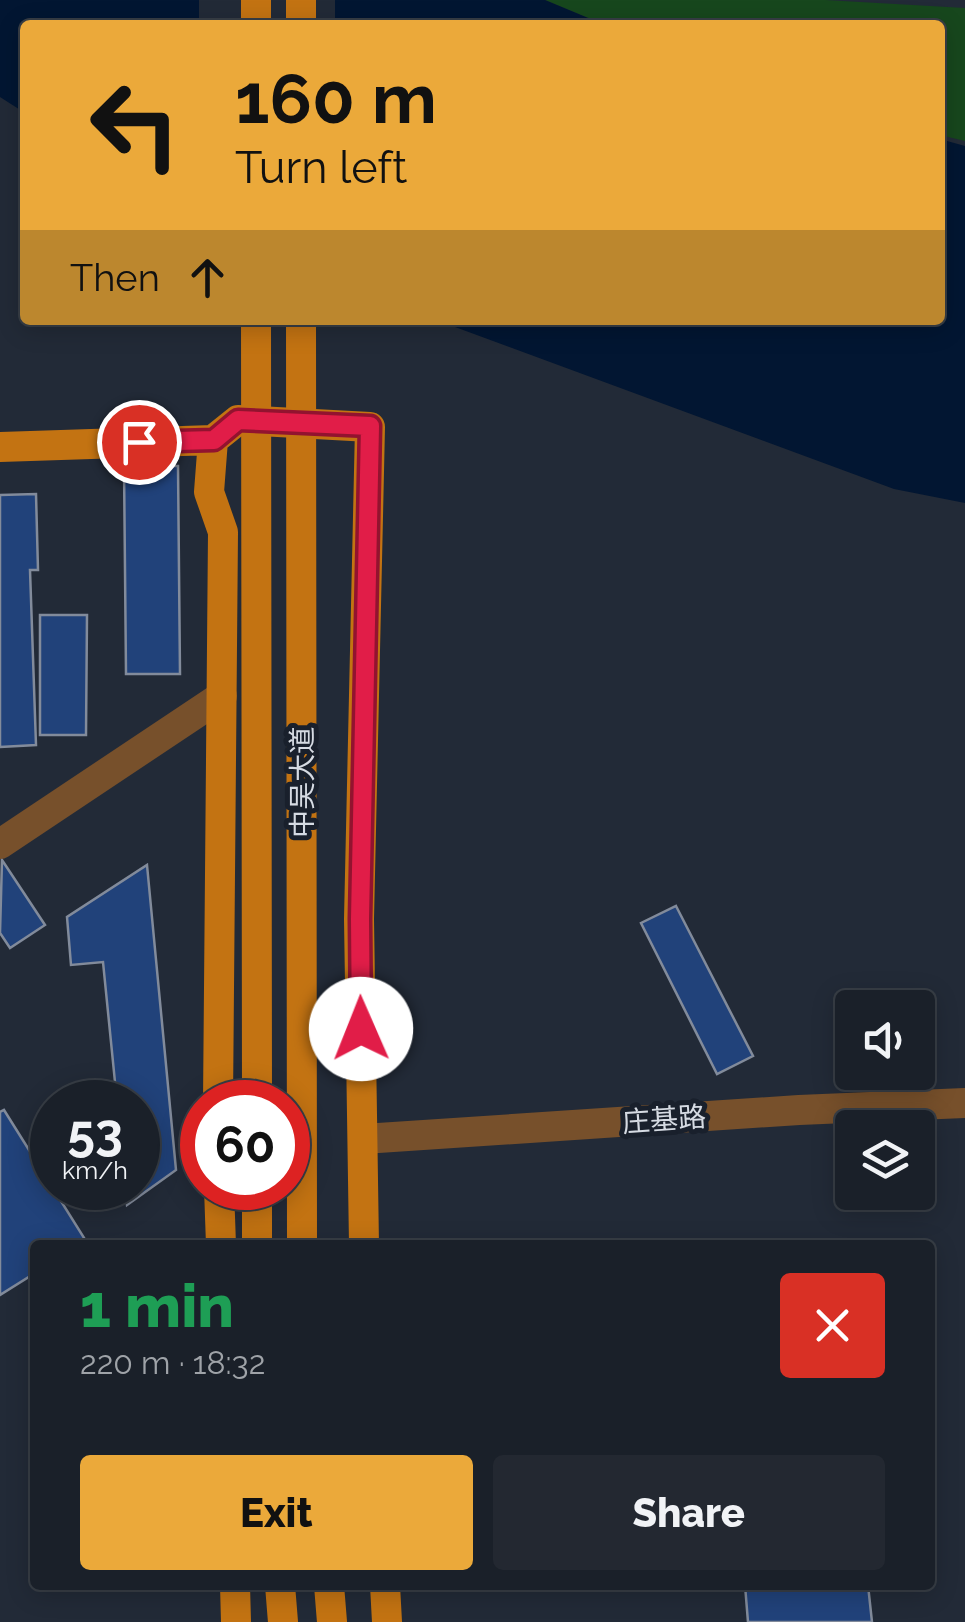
<!DOCTYPE html>
<meta charset="utf-8">
<style>
:root{--surface:#1a2029;--page:#232831;--text:#f1f3f6;--muted:#9fa3a8;--line:#383e46;--accent:#eba93a}
body{margin:0;font-family:Raleway,"Noto Sans SC",sans-serif;background:var(--page);color:var(--text);height:100vh;display:flex;flex-direction:column;font-size:38px;white-space:nowrap}
*{box-sizing:border-box;margin:0}
p{font-size:32px;color:var(--muted)}
.icon{flex:none;width:55px;height:55px;fill:none;stroke:currentColor;stroke-width:2;stroke-linecap:round;stroke-linejoin:round}
.map{position:relative;flex:1;overflow:hidden}
.panel{position:absolute;left:30px;top:1240px;width:905px;height:350px;display:flex;flex-direction:column;background:var(--surface);border-radius:10px;box-shadow:0 5px 25px #0003,0 0 0 2px var(--line)}
.panel>*{flex:none}
.top-card{position:absolute;left:20px;top:20px;width:925px;height:305px;border-radius:10px;box-shadow:0 5px 25px #0003,0 0 0 2px var(--line);background:#eba93a;color:#111;overflow:hidden}
.controls{position:absolute;left:835px;top:990px;display:grid;gap:20px}
.controls a{display:grid;place-items:center;width:100px;height:100px;border-radius:10px;background:var(--surface);box-shadow:0 5px 25px #0003,0 0 0 2px var(--line);font-size:50px}
.speed{position:absolute;left:30px;top:1080px;display:flex;gap:20px;font-size:50px;font-weight:700;text-align:center}
.speed>*{display:grid;place-content:center;width:130px;height:130px;border-radius:50%;background:var(--surface);box-shadow:0 5px 25px #0003,0 0 0 2px var(--line);line-height:1}
.speed small{font-size:25px;font-weight:400}
.speed .limit{border:15px solid #d22;background:#fff;color:#111}
.pin{position:absolute;display:grid;place-items:center;width:85px;height:85px;color:#fff;margin:-42px;border:5px solid #fff;border-radius:50%;box-shadow:0 2px 10px #0007}
.me{position:absolute;width:110px;margin:-55px;rotate:359deg;stroke-linejoin:round;filter:drop-shadow(0 0 8px #0008)}
.turn{display:flex;align-items:center;gap:35px;height:210px;padding:0 50px;font-size:45px}
.turn .icon{width:130px;height:130px;stroke-width:2.5}
.turn b{display:block;font-size:70px;line-height:85px}
.then{display:flex;align-items:center;height:95px;padding:0 50px;background:#0003;gap:20px;font-size:38px}
.round{display:grid;place-items:center;flex:none;width:105px;height:105px;border-radius:10px;background:var(--page)}
.headline{display:flex;align-items:center;justify-content:space-between;height:170px;padding:0 50px}
h1{font-size:60px;font-weight:800;line-height:75px;color:#1e9e55}
.button{display:flex;gap:20px;margin-top:auto;padding:20px 50px}
.button a{flex:1;height:115px;border-radius:10px;background:var(--accent);color:#111;font-size:40px;font-weight:800;line-height:115px;text-align:center}
.button a+a{background:var(--page);color:var(--text)}
.map>svg:first-child{display:block}
.green{fill:#17471d}
.water{fill:#021632}
.pier{fill:#222a37}
.building{fill:#21427a;stroke:#828b9b;stroke-width:2.5}
.lines{fill:none;stroke-linecap:round;stroke-linejoin:round}
.minor{stroke:#77502b;stroke-width:30}
.major{stroke:#c37312;stroke-width:30}
.major-bridge{stroke:#c37312;stroke-width:30}
.route-casing{stroke:#92132f;stroke-width:25}
.route{stroke:#e11d48;stroke-width:18}
.labels{text-anchor:middle;stroke-width:10;stroke-linejoin:round;paint-order:stroke}
.street-label{font-size:28px;fill:#d6dbe3;stroke:#19202c}
</style>
<div class="map">
<svg width="965" height="1622" viewBox="0 0 965 1622">
<rect width="100%" height="100%" fill="#222a37"/>
<path class="green" d="M545,0h280l140,8v133l-25,-6v-110h-335z"/>
<path class="water" d="M0,0h545l60,25h-580v88l-25,-16z
M940,139l25,7v357l-71,-14 -458,-169h504z"/>
<path class="pier" d="M199,0h136v25h-136z"/>
<path class="building" d="M124,466h54l2,208h-54z
M36,494l2,76h-8l6,175 -36,2v-252z
M40,615h47l-1,120h-46z
M2,860l43,65 -35,23 -10,-15z
M147,865l29,305 -49,35 -2,-17h13v-86h-21l-14,-140 -32,3 -4,-48z
M676,906l77,150 -36,18 -76,-151z
M4,1110l82,131 -7,4h-44v28l-35,22v-183z
M745,1585h123l4,37h-124z"/>
<g class="lines">
<path class="minor" d="M0,844l222,-148
M363,1139l436,-29 166,-7"/>
<path class="major" d="M256,0v25
M301,0v25
M0,447l213,-7
M218,1102l5,-570 -14,-40 4,-52 25,-20 132,7 -11,492 5,326
M219,1188l2,57
M257,1188v57
M235,1585l1,37
M280,1585l3,37
M329,1585l3,37
M385,1585l2,37"/>
<path class="major-bridge" d="M256,320l1,782
M301,320l1,925"/>
</g>
<g class="lines">
<defs>
<path id="route" d="M139,442l75,-2 24,-20 132,6 -10,493 1,110"/>
</defs>
<use href="#route" class="route-casing"/>
<use href="#route" class="route"/>
</g>
<g class="labels">
<g class="street-label">
<text transform="translate(302 782) rotate(-90)" y="10">中吴大道</text>
<text transform="translate(664 1119) rotate(-4)" y="10">庄基路</text>
</g>
</g>
</svg>
<div class="controls">
<a><svg class="icon" aria-label="sound" viewBox="0 0 24 24"><path d="M4 9h4l5-4v14l-5-4H4zM17 9q2 3 0 6"/></svg></a>
<a><svg class="icon" aria-label="layers" viewBox="0 0 24 24"><path d="M12 4l9 5-9 5-9-5zM3 14l9 5 9-5"/></svg></a>
</div>
<div class="speed"><div>53<small>km/h</small></div><div class="limit">60</div></div>
<div class="pin" style="left:139px;top:442px;background:#d93025"><svg class="icon" aria-label="arrive" viewBox="0 0 24 24"><path d="M6 21V4h12l-3 4 3 4H6"/></svg></div>
<svg class="me" style="left:361px;top:1029px" viewBox="-20 -20 40 40"><circle r="19" fill="#fff"/><path d="M0-13L10 11 0 6-10 11z" fill="#e11d48"/></svg>
<div class="top-card">
<div class="turn"><svg class="icon" aria-label="left" viewBox="0 0 24 24"><path d="M17 20v-9H6M10 6l-5 5 5 5"/></svg><div><b>160 m</b>Turn left</div></div>
<div class="then">Then<svg class="icon" aria-label="ahead" viewBox="0 0 24 24"><path d="M12 20V5M6 11l6-6 6 6"/></svg></div>
</div>
<section class="panel">
<div class="headline"><div><h1>1 min</h1><p>220 m · 18:32</p></div><a class="round" style="background:#d93025;color:#fff"><svg class="icon" aria-label="close" viewBox="0 0 24 24"><path d="M6 6l12 12M18 6L6 18"/></svg></a></div>
<div class="button"><a>Exit</a><a>Share</a></div>
</section>
</div>
